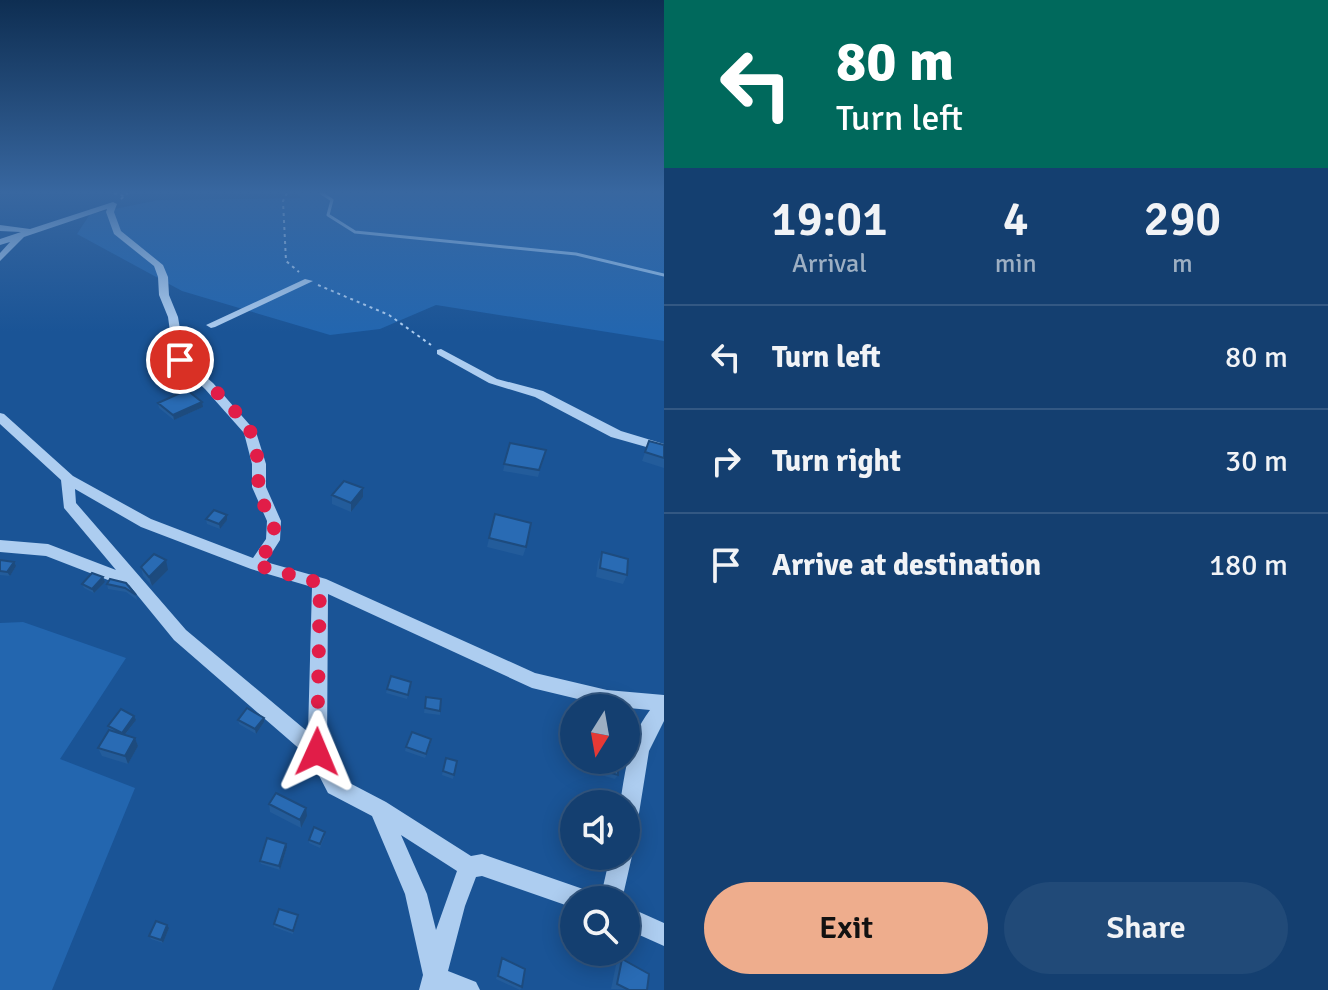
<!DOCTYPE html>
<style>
:root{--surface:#143f70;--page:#214a78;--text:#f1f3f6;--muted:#9dafc3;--line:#335883;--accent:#eead8d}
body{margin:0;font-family:Signika,sans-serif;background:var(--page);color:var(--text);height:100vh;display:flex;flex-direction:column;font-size:30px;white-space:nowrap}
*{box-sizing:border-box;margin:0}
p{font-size:26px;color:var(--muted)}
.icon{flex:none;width:44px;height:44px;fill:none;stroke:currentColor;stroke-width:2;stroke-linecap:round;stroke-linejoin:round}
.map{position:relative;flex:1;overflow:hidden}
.details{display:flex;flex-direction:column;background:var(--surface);width:664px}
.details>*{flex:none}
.top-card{background:#00695c;color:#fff;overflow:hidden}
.needle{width:52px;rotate:191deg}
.tools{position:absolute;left:560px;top:694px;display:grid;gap:16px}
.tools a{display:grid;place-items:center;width:80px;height:80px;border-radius:50%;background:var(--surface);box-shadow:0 4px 20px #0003,0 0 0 2px var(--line);font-size:40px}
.pin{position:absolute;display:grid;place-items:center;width:68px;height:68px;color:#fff;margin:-34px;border:4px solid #fff;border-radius:50%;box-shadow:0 2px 8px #0007}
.me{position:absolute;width:88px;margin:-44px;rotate:1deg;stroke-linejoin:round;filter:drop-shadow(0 0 6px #0008)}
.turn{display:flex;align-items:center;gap:28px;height:168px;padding:0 40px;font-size:36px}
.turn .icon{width:104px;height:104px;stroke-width:2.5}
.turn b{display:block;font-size:56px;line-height:68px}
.eta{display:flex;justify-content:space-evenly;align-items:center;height:136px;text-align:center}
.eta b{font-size:48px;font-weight:600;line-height:56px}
.cta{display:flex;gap:16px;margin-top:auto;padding:16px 40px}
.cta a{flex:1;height:92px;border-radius:48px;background:var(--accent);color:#111;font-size:32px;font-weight:600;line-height:92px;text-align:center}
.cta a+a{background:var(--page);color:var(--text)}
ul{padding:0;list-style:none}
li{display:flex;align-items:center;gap:24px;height:104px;padding:0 40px;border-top:2px solid var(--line)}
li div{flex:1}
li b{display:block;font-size:30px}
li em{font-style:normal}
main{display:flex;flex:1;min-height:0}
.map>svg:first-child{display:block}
.green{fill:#2366af}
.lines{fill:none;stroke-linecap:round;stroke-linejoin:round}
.stream{stroke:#a0c9f2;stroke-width:3}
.path{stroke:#adcdf0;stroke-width:2;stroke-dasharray:3 4;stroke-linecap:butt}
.minor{fill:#adcdf0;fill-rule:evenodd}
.wall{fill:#235c9b}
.shaded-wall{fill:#1d4b7e}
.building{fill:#296bb4;stroke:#1d4b7e;stroke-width:2}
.route{stroke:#e11d48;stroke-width:14;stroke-dasharray:0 25.2}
</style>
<main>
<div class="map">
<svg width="664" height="990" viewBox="0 0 664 990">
<rect width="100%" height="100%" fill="#1a5496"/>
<path class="green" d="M296,193h368v148l-228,-36 -56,24 -50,6 -148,-44 -105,-57 13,-20 69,-14 143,-2z
M23,622l103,36 -66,101 75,29 -83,202h-52v-367z"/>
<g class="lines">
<path class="stream" d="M321,193l11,7 -4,15 27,17 221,22 88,21"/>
<path class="path" d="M114,193l10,3
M287,193l-4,8 3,60 13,11
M121,199l7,-6
M318,285l71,30 42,30"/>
<path class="minor" d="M113,202l4,2 -3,8 7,19 42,34 5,12 1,18 9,22 7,42 28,24 43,49 10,32v23l15,34 -1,19 -14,22 60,17 209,94 72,17 57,5v26l-15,30 -13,81 -3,7 -7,3v-38h-6c5,-33 9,-67 30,-94l-43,-4 -75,-18 -204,-94 -1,157 15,28 44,23 85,54 11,-2 101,35 8,3 3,8h-20v8l-92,-32 -6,1 -11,29 -17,65 28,11 4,8h-61l4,-15 -18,-81 -33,-78 -44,-23 -18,-35 -136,-118 -45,-55 -21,-5 -62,-24 -46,-4v-12l48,4 68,26 -52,-62 -3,-28 -61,-56v-11l4,1 69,62 78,43 102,39 13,-19 1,-18 -15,-34v-23l-8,-31 -39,-44 -31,-29 -6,-43 -9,-22 -1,-18 -4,-11 -40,-32 -8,-22 1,-3 -83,28 -24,24v-8l10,-11 -10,3v-6l21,-7 -21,-1v-6l30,4zM75,489l66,38 110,42 61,18 -4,145 -122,-102 -110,-127zM401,835l56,36 -21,59 -9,-36z
M305,279l8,2 -98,46 -4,1 -5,-3z
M441,349l56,30 46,12 78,40 43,13v8l-53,-15 -76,-40 -46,-14 -52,-29v-4z
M626,847l6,9 -10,44h-22l10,-44h16z
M626,906l38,17v23l-38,-17z"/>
</g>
<path class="wall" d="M166,382l26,9 -2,1 13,15 -29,13 -15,-12 -1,-5 17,-8 -7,-4z
M649,441l15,4v23l-22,-7z
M510,443l36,7 -8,27 -35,-6z
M363,488v9l-12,15 -19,-8v-9z
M495,514l31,33 -3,9 -36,-9z
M206,519l21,1 -7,9 -13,-5z
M602,552l25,23 -4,9 -27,-7 2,-15z
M0,560l16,6 -6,10 -10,-1z
M141,567l27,3 -16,16 -9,-10z
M103,577l2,5 -11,11 -10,-5 -2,-4z
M126,583l10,12 1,5 -11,-8 -18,-3 -1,-5z
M410,687l-3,12 -21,-6 1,-4z
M426,697l14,14v4l-16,-2z
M264,718v4l-8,12 -17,-10 -1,-4z
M136,720l-11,15 10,3 3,8 -10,18 -26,-8 -4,-8 12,-18 -2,-4z
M431,743l-6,15 -20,-7 1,-4z
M446,758l11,3 -4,18 -11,-4z
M602,760h13l3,15 -3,4 -14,-4z
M269,804l38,12 -6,12 -31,-16z
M325,836l-5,12 -11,-5v-3z
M287,847l-7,23 -19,-6 -1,-3z
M298,918l-5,16 -19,-7v-3z
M169,928l-6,15 -12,-4 -2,-3z
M502,958l20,29 -2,3 -24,-11z
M622,959l25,31 -36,-1 5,-24z"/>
<path class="shaded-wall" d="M191,382l1,9 -14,7 -1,-9z
M202,402l1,5 -29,13 -1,-5z
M363,488v9l-12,15v-9z
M227,515v5l-7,9 -1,-5z
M166,560l2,10 -16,16 -3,-9z
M14,562l2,4 -6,10 -3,-4z
M103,577l2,5 -11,11 -2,-4z
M134,716l2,4 -13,17 -1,-4z
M264,718v4l-8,12 -1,-5z
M135,738l3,8 -10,18 -3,-8z
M306,808l1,8 -6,12 -1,-8z
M286,844l1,3 -7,23 -1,-4z
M167,925l2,3 -6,15 -2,-3z"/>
<path class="building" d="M180,375l11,7 -14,7 -11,-7z
M187,390l15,12 -29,13 -15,-12z
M649,441l15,4v13l-19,-6z
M510,443l36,7 -7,20 -35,-6z
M344,481l19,7 -12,15 -19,-8z
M214,510l13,5 -8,9 -13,-5z
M495,514l36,9 -5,24 -37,-9z
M602,552l26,7 -1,16 -27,-7z
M154,554l12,6 -17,17 -8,-10z
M0,560l14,2 -7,10 -7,-1z
M92,573l11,4 -11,12 -10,-5z
M110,579l16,4 10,12 -11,-7 -18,-4z
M391,676l20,6 -3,13 -21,-6z
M426,697l15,2 -1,12 -15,-3z
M247,708l17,10 -9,11 -17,-9z
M121,709l13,7 -12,17 -14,-7z
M109,730l26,8 -10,18 -27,-8z
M412,732l19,7 -5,15 -20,-7z
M446,758l11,3 -3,14 -11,-4z
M604,760l14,1v14l-14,-4z
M276,793l30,15 -6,12 -31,-16z
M314,827l11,5 -5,12 -11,-4z
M267,838l19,6 -7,22 -19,-5z
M279,909l19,6 -5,16 -19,-7z
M156,921l11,4 -6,15 -12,-4z
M502,958l23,11 -3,18 -24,-11z
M622,959l27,15 -2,16h-18l-12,-6z"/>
<linearGradient id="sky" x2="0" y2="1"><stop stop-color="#0e2e52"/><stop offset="0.58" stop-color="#3867a0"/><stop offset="1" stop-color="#3867a0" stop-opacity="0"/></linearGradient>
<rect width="664" height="332" fill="url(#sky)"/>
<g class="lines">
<path class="route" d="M180,360c22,18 55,47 70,71 10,17 6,37 9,55 5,40 33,33 -3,79l64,18 -3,169"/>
</g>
</svg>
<div class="tools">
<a><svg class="needle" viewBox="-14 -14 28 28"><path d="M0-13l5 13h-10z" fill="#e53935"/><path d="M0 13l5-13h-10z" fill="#9dafc3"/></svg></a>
<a><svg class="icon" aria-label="sound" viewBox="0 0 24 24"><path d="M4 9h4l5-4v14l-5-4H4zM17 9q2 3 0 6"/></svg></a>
<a><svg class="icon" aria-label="search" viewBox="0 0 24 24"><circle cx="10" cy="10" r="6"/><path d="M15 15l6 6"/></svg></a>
</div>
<div class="pin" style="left:180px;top:360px;background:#d93025"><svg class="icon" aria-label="arrive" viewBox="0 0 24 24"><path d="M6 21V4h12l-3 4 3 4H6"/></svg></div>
<svg class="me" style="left:317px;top:752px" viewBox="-20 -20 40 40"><path d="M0-17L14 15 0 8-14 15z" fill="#e11d48" stroke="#fff" stroke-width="4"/></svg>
</div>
<section class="details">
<div class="top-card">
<div class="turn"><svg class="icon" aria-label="left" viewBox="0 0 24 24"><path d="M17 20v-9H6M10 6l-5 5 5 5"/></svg><div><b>80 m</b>Turn left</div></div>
</div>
<div class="eta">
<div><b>19:01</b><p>Arrival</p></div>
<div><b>4</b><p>min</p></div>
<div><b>290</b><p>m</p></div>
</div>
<ul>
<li><svg class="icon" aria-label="left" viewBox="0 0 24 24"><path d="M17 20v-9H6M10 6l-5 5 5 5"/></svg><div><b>Turn left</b></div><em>80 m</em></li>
<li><svg class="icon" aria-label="right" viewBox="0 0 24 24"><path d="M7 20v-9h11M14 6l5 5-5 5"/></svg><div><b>Turn right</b></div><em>30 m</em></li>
<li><svg class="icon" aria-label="arrive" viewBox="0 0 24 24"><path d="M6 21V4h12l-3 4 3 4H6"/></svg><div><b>Arrive at destination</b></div><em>180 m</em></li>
</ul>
<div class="cta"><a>Exit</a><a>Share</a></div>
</section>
</main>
